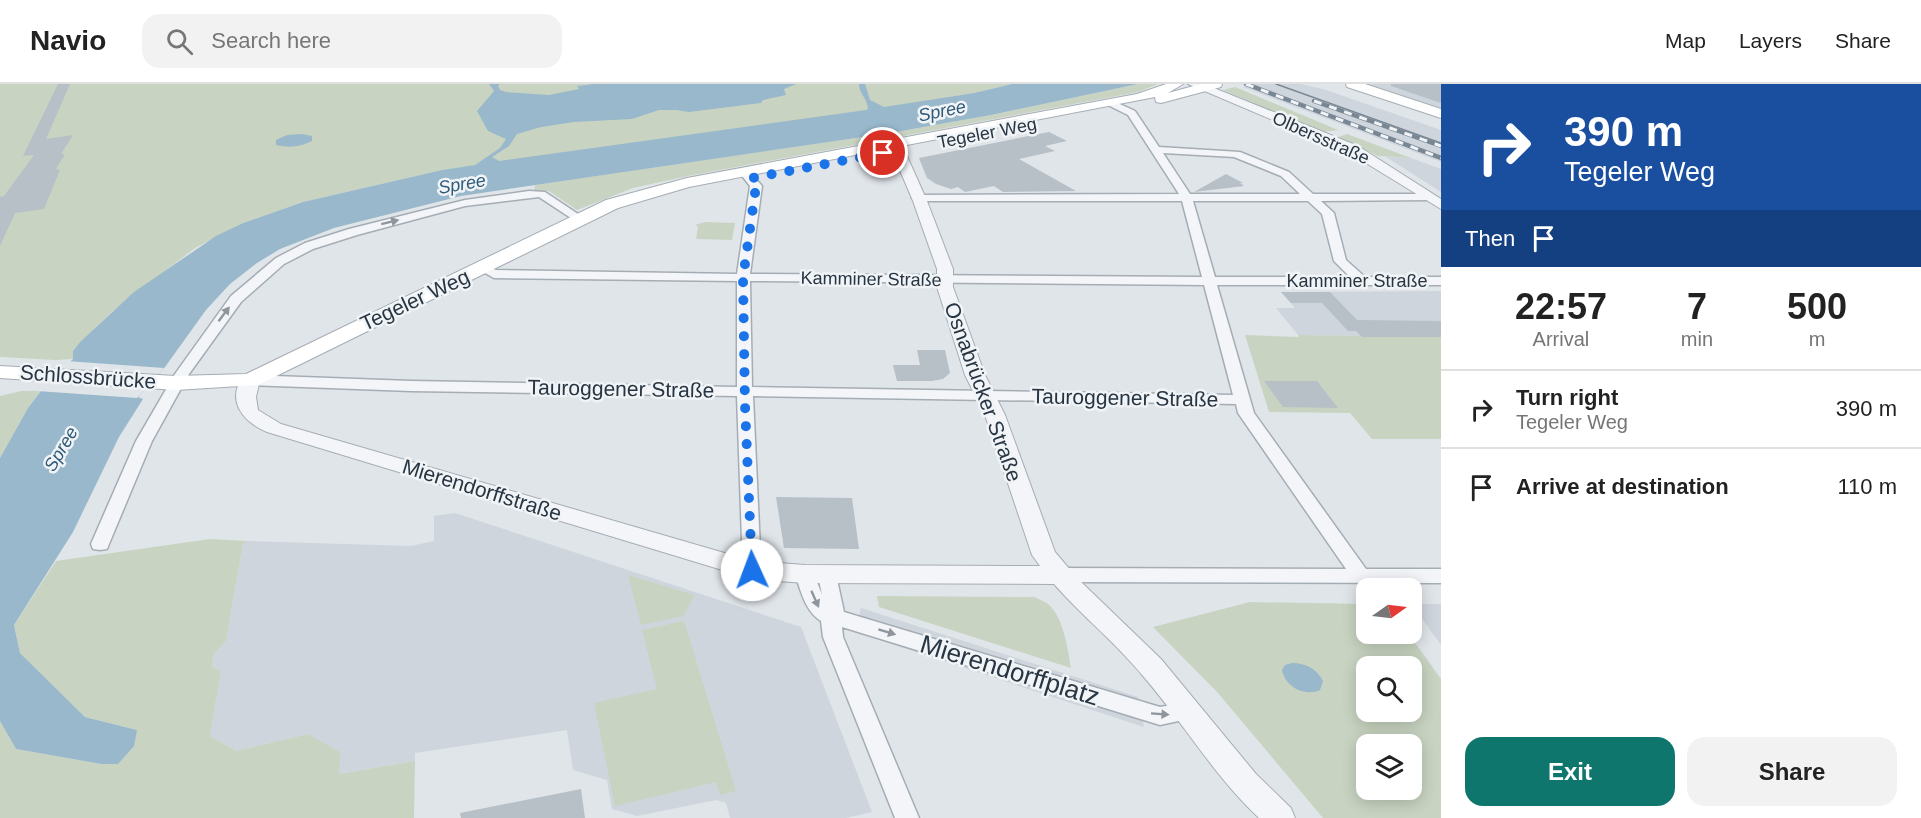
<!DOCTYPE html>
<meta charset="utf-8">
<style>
:root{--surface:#fff;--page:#f2f2f2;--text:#222;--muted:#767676;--line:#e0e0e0;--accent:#0f766e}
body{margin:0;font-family:Helvetica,sans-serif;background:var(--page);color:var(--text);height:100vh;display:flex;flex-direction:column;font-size:22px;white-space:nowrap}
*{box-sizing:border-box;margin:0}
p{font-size:20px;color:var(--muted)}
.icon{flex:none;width:33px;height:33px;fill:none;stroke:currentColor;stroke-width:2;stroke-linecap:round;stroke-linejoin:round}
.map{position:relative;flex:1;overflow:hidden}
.side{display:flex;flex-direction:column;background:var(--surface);width:480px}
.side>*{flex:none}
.guide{background:#1a4fa0;color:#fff;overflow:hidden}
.needle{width:39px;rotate:76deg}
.controls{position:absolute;left:1356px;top:494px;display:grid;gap:12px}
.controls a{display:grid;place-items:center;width:66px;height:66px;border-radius:12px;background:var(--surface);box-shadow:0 3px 15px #0003;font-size:30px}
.pin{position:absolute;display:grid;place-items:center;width:51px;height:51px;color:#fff;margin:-26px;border:3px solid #fff;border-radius:50%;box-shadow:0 2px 6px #0007}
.me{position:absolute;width:66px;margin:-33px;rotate:358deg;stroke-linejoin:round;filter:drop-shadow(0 0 4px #0008)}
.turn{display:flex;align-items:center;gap:21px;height:126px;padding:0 24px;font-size:27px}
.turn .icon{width:78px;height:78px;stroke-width:2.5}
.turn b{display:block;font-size:42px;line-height:51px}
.then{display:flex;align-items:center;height:57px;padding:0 24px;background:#0003;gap:12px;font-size:22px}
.eta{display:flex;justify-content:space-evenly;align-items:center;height:102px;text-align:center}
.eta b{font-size:36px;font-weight:700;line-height:42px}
.button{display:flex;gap:12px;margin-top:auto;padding:12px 24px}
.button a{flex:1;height:69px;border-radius:18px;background:var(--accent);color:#fff;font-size:24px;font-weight:700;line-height:69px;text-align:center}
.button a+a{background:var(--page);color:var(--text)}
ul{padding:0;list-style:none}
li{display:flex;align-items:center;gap:18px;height:78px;padding:0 24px;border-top:2px solid var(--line)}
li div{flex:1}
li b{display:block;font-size:22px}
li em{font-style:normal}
header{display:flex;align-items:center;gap:36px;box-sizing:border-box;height:84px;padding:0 30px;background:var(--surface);border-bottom:2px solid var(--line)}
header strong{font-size:28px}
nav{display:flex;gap:33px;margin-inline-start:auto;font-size:21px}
.search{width:420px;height:54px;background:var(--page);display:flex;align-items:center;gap:15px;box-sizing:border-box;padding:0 21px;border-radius:18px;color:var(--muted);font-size:22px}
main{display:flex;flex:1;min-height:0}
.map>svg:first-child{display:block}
.built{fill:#ced5dc}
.green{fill:#c8d4c1;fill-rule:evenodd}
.water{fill:#99b8cb}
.pier{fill:#e0e5ea}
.building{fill:#b7bfc7}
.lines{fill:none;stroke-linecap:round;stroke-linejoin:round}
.minor-casing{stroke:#a5adb4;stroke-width:3}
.tertiary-casing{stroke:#a5adb4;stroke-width:2}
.secondary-casing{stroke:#a5adb4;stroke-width:2}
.minor{fill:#f3f5f8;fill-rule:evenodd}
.tertiary{fill:#f3f5f8;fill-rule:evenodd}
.secondary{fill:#fff;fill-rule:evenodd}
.tram{stroke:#798794;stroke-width:1.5}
.rail-casing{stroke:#798794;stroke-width:4.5}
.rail{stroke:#f0f4f7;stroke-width:3;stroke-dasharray:8;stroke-linecap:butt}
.oneway{fill:#8e959d}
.route{stroke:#1a73e8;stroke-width:10;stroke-dasharray:0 18}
.labels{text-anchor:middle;stroke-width:5;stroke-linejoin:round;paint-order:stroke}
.far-water-label{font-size:18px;font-style:italic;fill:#305a78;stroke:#f0f4f7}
.far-street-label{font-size:18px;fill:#283542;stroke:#f0f4f7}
.street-label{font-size:21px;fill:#283542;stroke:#f0f4f7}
.near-street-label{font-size:26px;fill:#283542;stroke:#f0f4f7}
</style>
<header>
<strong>Navio</strong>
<div class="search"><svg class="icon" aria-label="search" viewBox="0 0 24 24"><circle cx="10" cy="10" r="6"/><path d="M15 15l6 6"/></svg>Search here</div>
<nav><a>Map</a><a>Layers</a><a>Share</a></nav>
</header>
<main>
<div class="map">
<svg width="1441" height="734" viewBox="0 0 1441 734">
<rect width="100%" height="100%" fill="#e0e5ea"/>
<path class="built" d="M1255,0h46l25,6 115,40v32l-198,-75z
M1366,0h75v26l-36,-13z
M1386,73l25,1 30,11v23z
M1441,207v46l-143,-2 -22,-27h19l-14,-16z
M455,429l346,114 71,185 -26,6h-116l-4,-15 -10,-3 -79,16 -25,-7 -5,-29 -34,-10 -6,-40 -152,23v8l-76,13 -31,-40 -72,17 -26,-15 11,-65 -9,-4 2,-13 12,-13 17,-97 4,-3 164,5 23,-5v-25z
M1412,520h29v41l-29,-40z
M861,524l277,89 6,30 -289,-95z"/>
<path class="green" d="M0,0h1012l-38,9 -134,22 -398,55 -139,32 -60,21 -48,25 -81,62 -34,32 -6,8 -1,9 -18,1 -55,-3z
M1138,0h20l-20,8 -21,4 -429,80 -55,12 -56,22 -28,-19h-15l1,-6 354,-52 102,-18z
M1235,3l103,43 -14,2 -101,-42z
M1347,50l64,24 -33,-2 -39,-19z
M705,138l30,1 -3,17 -36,-1 2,-12 -3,-2z
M1245,251l54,2 -1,-2 143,2v102h-69l-22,-26 -81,-1z
M21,307h19l-12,17 -28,50v-62z
M210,455l37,2 -4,3 -17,97 -12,13 -2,13 9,4 -11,65 26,15 72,-17 32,18 -1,22 76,-13 -1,57h-414v-97l16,28 85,15h17l19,-34 -52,-13 -65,-64 -6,-28 42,-64z
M628,491l66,20 -10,21 -43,9z
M877,512l157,1c4,2 10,4 14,7 15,12 20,45 23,64l-192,-61z
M1250,518l116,2v29h42l33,46v139h-118l-105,-125 -65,-66zM1366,582h46v45h-46zM1366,660h46v45h-46z
M684,537l52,170 -16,4 -4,-13 -101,24 -21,-103 63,-14 -15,-59z"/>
<path class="water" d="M489,0h11l-2,2 2,4 6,2 43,3 30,-6 -2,-3 17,-2h202l-12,5 2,6 -23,5 -2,3 -72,9 -13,-2h-17l-27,9 -58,3 -33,5 -24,7 -8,12 -17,11 7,4 367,-51 2,-1c0,-10 -9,-15 -9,-25h6l5,16 14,7 90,-14 38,-9h126l-147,31 -101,18 -429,63 -127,32 -54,21 -23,14 -27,21 -24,26 -41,57 -27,30 5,2 -24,38 -46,95 -59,93 6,28 65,64 52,13 -3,16 -16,18h-17l-85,-15 -16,-28v-263l28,-50 15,-20 30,-29v-8l7,-9 54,-50 82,-56 27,-13 60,-21 139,-32 33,-5 25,-17 6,-9 -18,-8 -11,-20 17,-20z
M302,50l10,2v5c-12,6 -22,7 -36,4v-5l11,-5z
M1292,579c14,0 25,6 31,18l-3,9c-15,7 -35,-3 -38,-20l3,-5z"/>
<path class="pier" d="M66,277l98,7 -27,30 -100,-7z"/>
<path class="building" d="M58,0h12l-24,55 27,-4 -12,19h4l-9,15 4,1 -16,39 -29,4 -15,33v-49l4,-1 30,-41 -11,1z
M1391,0h50v19l-50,-17z
M1049,48l18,9 -22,5 10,5 -36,8 57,32 -73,1 -9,-6 -29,6 -7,-5 -7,2 -15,-5 -9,-6 -8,-20z
M1226,90l17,9h-3l4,3 -50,6z
M1281,208h49l27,28 84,1v16h-79l-6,-6h-8l-26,-28h-31z
M917,266h28l5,23 -7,6 -11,2h-35l-4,-16h27z
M1264,297h53l21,27 -55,-1z
M776,413l76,1 7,51 -75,-1z
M581,705l4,29h-124l-1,-5z"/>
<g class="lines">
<defs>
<path id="minor" d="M1111,16l24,11 24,36 81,5 49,20 24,22h117l6,3 -6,3 -109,1 13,12 12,47 19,17h76v8h-224l37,128 112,156h75v14l-383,-1 -7,-2 -3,-5 3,-5 7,-2 288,1 -108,-156 -2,-9 -483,-8 8,174 -2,5 -7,2 -7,-2 -2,-5 -6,-174 -326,-5 -161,-6 -8,-5 8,-5 161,6 326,6v-106l-243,-3 -18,-10 6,-4 14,6 241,4 13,-88 -11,-14 5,-3 4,1 14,16 -12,88 452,3 -20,-76h-264l-6,-3 6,-3 261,-1 -51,-79 -20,-10 -2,-2zM1163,69l71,4 47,19 19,18h-110zM1193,117h115l14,13 12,47 16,16h-135zM750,197l454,4 29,110 -481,-8z
M529,107l16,1 42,28 -6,4 -4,-2 -38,-25 -74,9 -108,29 -44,14 -29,15 -43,38 -52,72 -37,67 -43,103 -2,5 -7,1 -7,-1 -2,-5 45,-103 39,-67 56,-78 45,-38 29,-15 44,-14 116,-29z
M805,483l7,2 10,26 -4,-20 3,-5 7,-2 7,2 9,42 316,95 29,-5 8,3 3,6 -3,6 -37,8 -318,-98 1,10 76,181h-24l-72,-181 -2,-16c-16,-10 -20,-30 -26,-47l3,-5z"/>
<path id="tertiary" d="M1188,0h16l154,62 83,53v10l-93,-57z
M885,58l22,14 20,45 26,68v18l32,88 20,40 50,137 22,26 84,81 95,115 35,34 4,10h-36c-45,-42 -76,-96 -116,-142 -27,-33 -61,-60 -89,-92l-249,-1 -53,-4 -485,-147c-24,-10 -41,-31 -24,-56h14l3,4 -4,17 2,13 23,14 471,137 53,4 235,1 -8,-11 -47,-140 -20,-40 -28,-88v-18l-24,-68 -17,-40 -17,-15z"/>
<path id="secondary" d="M1166,0h17l-15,9 33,-9h21l-1,3 -60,16 -5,-1 -1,-5 -466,90 -71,21 -360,177 -82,5 -176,-12v-12l176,10 70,-2 360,-174 81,-22 450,-84z
M1346,0h19l76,25v9l-94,-31z"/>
</defs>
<use href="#minor" class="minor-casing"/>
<use href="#tertiary" class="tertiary-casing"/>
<use href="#secondary" class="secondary-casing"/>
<use href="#minor" class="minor"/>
<use href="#tertiary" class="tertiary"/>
<use href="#secondary" class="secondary"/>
<path class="tram" d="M1276,0l165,59"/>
<defs>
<path id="rail" d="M1246,0l195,74
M1314,17l127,45"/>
</defs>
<use href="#rail" class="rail-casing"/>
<use href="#rail" class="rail"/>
</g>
<defs><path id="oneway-solid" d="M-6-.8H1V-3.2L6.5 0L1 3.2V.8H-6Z" transform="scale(1.5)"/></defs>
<g class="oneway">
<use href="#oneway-solid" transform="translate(390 138) rotate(-14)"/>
<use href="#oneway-solid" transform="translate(224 230) rotate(-53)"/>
<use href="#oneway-solid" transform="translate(815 515) rotate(66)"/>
<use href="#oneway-solid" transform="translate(887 548) rotate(17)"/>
<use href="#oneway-solid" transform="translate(1160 630) rotate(4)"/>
</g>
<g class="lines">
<path class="route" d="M752,486l-7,-165 -2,-127 13,-92 -4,-8 131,-25"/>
</g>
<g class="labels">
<g class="far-water-label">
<text transform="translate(942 27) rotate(-12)" y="6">Spree</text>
<text transform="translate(462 100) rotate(-10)" y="6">Spree</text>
<text transform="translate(61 365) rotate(-59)" y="6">Spree</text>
</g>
<g class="far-street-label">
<text transform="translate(987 49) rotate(-11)" y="6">Tegeler Weg</text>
<text transform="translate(1321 54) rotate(24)" y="6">Olbersstraße</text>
<text transform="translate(871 195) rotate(1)" y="6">Kamminer Straße</text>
<text x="1357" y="203">Kamminer Straße</text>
</g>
<g class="street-label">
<text transform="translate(415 216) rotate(-25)" y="7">Tegeler Weg</text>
<text transform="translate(88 293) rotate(4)" y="7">Schlossbrücke</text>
<text transform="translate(621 305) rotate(1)" y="7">Tauroggener Straße</text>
<text transform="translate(983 308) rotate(70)" y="7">Osnabrücker Straße</text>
<text transform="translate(1125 314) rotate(1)" y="7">Tauroggener Straße</text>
<text transform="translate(482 406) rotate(17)" y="7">Mierendorffstraße</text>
</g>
<g class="near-street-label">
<text transform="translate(1010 586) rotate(17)" y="9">Mierendorffplatz</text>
</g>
</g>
</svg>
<div class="controls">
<a><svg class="needle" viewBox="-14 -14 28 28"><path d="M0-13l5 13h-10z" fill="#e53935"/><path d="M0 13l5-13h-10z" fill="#767676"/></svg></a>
<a><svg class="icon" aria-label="search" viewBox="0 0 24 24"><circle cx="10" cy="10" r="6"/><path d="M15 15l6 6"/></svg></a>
<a><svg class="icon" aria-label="layers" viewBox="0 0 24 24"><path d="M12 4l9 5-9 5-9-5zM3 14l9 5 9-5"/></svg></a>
</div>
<div class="pin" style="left:883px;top:69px;background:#d93025"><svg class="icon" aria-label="arrive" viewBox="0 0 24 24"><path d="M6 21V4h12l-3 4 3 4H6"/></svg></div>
<svg class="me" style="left:752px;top:486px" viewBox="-20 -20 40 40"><circle r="19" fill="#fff"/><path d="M0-13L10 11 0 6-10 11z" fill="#1a73e8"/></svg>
</div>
<section class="side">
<div class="guide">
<div class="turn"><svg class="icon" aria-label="right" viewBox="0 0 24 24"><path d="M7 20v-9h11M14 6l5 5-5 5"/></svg><div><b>390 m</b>Tegeler Weg</div></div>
<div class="then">Then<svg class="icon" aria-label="arrive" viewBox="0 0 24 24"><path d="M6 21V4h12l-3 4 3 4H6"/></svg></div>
</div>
<div class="eta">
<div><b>22:57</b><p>Arrival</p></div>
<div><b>7</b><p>min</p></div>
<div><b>500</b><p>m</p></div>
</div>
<ul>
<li><svg class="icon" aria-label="right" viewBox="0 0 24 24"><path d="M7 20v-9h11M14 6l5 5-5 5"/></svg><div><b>Turn right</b><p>Tegeler Weg</p></div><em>390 m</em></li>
<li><svg class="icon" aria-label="arrive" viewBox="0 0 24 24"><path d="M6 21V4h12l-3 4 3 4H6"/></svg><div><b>Arrive at destination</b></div><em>110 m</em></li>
</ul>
<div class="button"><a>Exit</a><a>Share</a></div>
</section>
</main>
